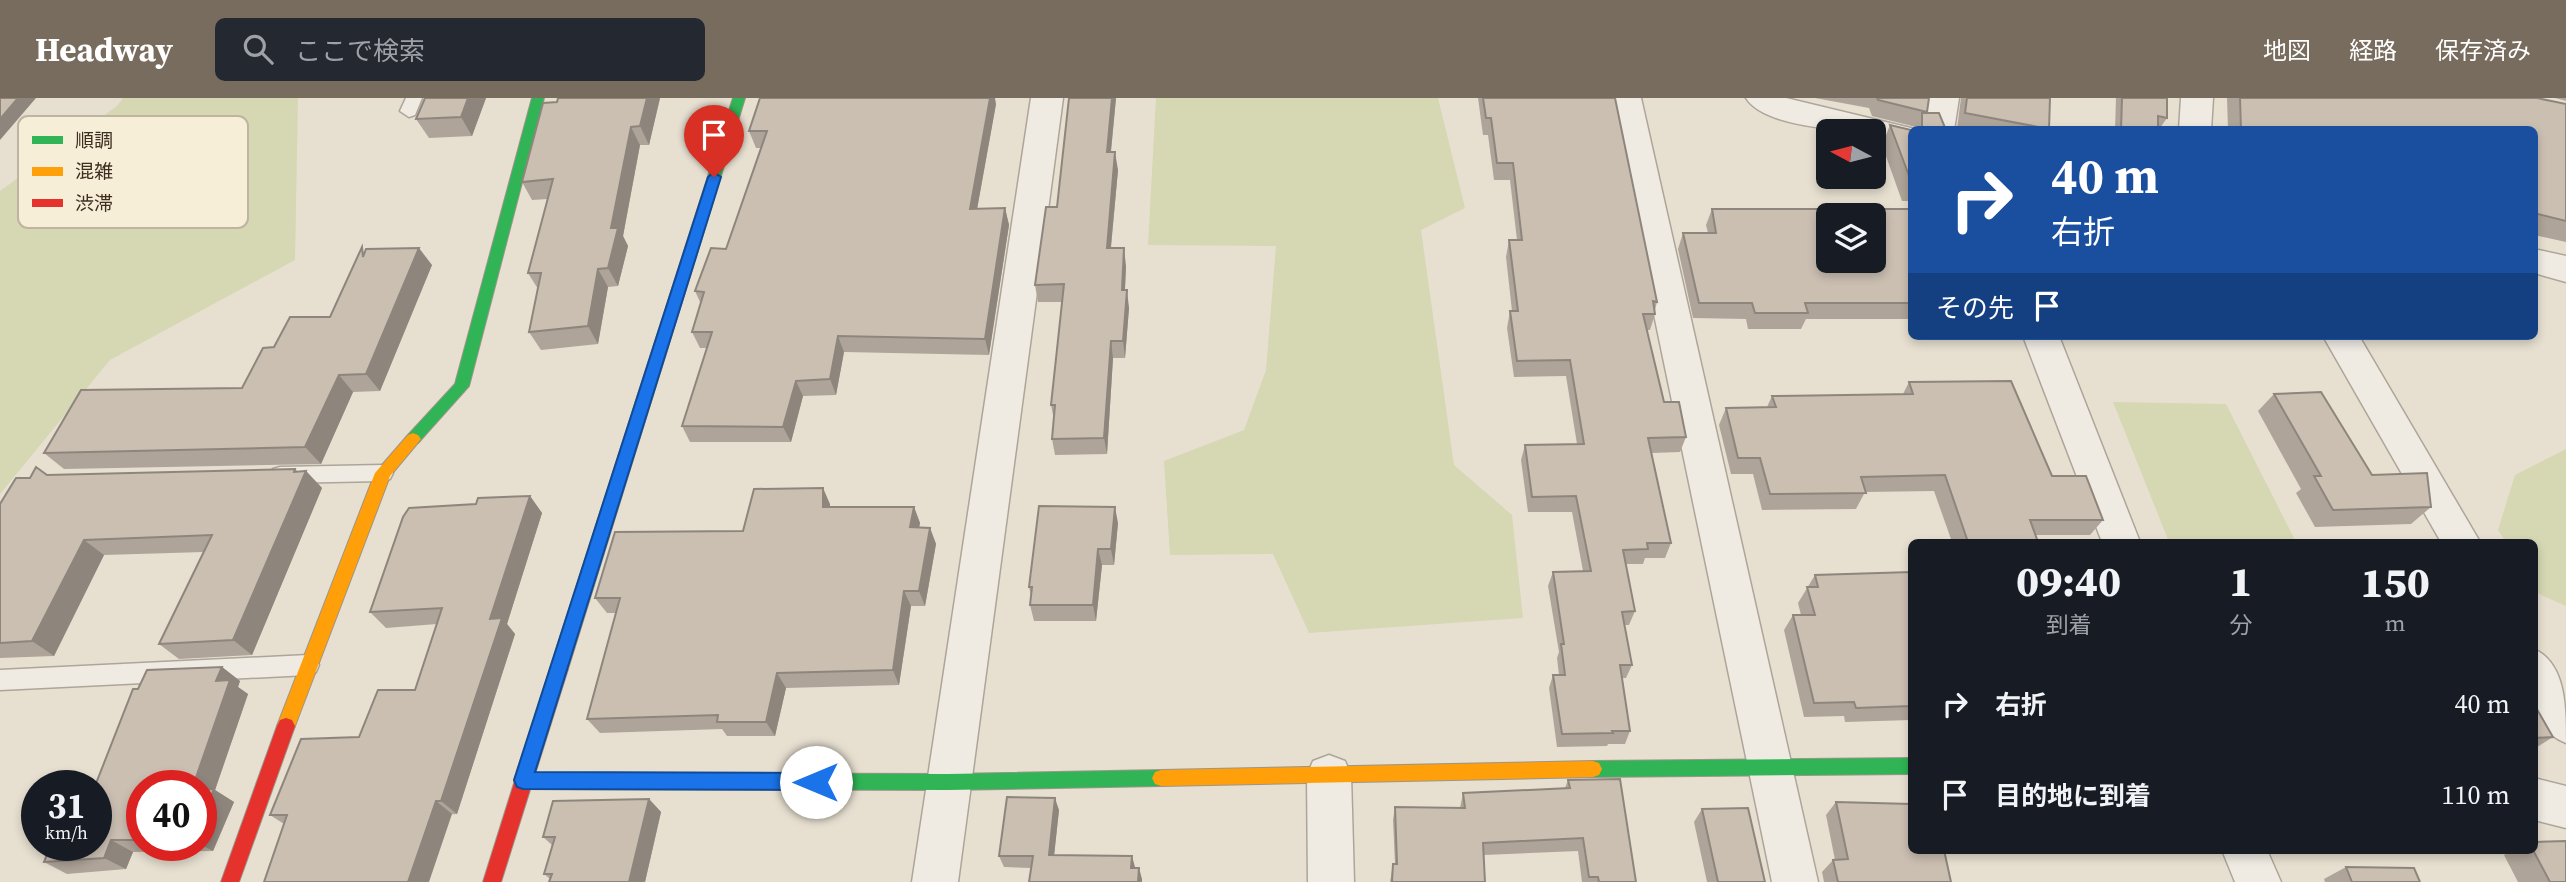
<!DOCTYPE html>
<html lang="ja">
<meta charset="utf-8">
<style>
:root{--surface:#171b24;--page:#242831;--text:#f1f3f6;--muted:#9ea1a6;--accent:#786c5e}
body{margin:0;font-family:"Source Serif 4","Noto Sans JP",serif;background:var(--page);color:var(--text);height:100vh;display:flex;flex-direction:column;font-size:26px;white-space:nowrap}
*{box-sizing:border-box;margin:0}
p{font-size:23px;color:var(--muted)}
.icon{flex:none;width:38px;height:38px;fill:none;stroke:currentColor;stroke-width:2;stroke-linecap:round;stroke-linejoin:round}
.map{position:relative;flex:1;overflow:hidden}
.sheet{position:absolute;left:1908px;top:441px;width:630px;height:315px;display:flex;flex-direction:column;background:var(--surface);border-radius:10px;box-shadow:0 4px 10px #0003}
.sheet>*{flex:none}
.hud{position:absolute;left:1908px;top:28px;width:630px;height:214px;border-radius:10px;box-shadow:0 4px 10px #0003;background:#1a4fa0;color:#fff;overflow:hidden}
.needle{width:46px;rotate:277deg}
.tools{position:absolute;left:1816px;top:21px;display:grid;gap:14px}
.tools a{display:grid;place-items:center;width:70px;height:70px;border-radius:10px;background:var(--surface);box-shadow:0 4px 10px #0003;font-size:35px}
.speed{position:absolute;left:21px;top:672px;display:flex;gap:14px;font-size:35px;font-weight:700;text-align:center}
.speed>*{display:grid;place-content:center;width:91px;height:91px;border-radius:50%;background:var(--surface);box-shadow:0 4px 10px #0003;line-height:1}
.speed small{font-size:18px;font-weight:400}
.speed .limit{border:10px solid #d22;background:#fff;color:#111}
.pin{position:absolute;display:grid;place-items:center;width:60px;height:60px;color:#fff;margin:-72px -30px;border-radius:50% 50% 50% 0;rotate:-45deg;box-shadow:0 0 7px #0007}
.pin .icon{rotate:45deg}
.me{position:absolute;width:77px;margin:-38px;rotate:270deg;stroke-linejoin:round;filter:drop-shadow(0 0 5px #0008)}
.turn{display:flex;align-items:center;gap:24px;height:147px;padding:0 28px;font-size:32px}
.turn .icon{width:91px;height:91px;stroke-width:2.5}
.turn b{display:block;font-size:49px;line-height:60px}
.then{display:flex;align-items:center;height:66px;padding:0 28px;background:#0003;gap:14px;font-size:26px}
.eta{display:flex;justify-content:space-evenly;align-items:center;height:119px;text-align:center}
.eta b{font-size:42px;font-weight:800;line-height:49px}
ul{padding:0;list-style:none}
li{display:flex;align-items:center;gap:21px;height:91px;padding:0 28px}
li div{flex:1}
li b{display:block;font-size:26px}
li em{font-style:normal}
header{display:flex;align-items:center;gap:42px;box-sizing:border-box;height:98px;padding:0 35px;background:var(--accent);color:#fff}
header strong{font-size:33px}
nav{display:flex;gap:38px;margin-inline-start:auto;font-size:24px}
.search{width:490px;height:63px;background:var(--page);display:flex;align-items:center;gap:18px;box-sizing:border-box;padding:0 24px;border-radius:10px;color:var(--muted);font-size:26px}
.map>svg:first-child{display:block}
.green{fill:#d6d7b3}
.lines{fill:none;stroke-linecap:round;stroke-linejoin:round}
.lane-casing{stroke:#ada599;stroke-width:3}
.street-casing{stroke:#ada599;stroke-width:3}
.fast-casing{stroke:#9c958a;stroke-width:2}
.slow-casing{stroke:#9c958a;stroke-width:2}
.jam-casing{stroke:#9c958a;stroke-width:2}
.lane{fill:#efebe3;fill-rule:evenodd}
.street{fill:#efebe3;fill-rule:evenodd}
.fast{fill:#30b455;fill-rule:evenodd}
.slow{fill:#ff9f0a;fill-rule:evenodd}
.jam{fill:#e5322d;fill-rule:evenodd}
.wall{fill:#afa499;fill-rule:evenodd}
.shaded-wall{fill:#8e867d}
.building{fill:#cbbfb2;stroke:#8e867d;stroke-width:2;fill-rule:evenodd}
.route{fill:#1a73e8;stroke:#114b97;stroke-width:2}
.key{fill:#f7eed8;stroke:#bfb4a1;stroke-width:2}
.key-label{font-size:19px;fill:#3d2e20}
</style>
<header>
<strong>Headway</strong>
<div class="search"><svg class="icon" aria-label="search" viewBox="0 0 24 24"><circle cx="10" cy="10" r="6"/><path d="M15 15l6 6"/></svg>ここで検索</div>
<nav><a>地図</a><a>経路</a><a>保存済み</a></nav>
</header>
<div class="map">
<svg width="2566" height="784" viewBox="0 0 2566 784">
<rect width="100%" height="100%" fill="#e7e0d1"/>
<path class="green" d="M123,0h175l-3,162 -185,100 -110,134v-303l117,-85z
M1156,0h282l27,110 -44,22 33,235 58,50 11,103 -214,15 -36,-79 -103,1 -6,-94 80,-31 22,-60 10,-124 -128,-1z
M2113,304l113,2 70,138h-127z
M2566,351v157l-27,-12 -5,-8v-44h-28l-8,-12 17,-55z"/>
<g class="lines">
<defs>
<path id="lane" d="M406,0h16l-7,17 -6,2 -9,-6z
M383,367l7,2 3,6 -3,6 -7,2 -103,2 -7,-2 -3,-6 3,-6 7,-2z
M308,557l8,3 3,7 -3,7 -8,3 -308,15v-20z"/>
<path id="street" d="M1031,0h32l-105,784h-46z
M1609,0h32l177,784h-46z
M1746,0h40l133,32h-8v19l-37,-9v-9c-31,0 -110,-4 -128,-33z
M1927,0h32l-5,32h-32z
M2181,0h32l-2,32h-32z
M2534,151l32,7v26l-32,-9z
M2023,238h36l81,206h-38z
M2323,238h36l121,206h-39z
M2534,551c32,15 32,58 32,94 -40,-15 -32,-58 -32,-94z
M1329,657l16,6 6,14 3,107h-46l-1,-107 6,-14z
M2534,680l32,8v42l-32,-8z
M2222,752h45l14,32h-46z"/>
<path id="fast" d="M532,0h12l-75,288 -51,57h-10l-3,-4 3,-4 47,-51z
M733,0h12l-60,194 -7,5 -7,-5z
M1911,660v16l-318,3 -6,-2 -3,-6 3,-6 6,-2z
M1161,672l6,2 3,6 -3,6 -6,2 -213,4 -425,-1 -6,-2 -3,-6 3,-6 6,-2 425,1z"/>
<path id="slow" d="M678,189l7,5 -117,377 -3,5 -6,3 -6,-3 -3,-5 121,-377z
M413,335l5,2 3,4 -31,37 -95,250 -3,6 -6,2 -6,-2 -3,-6 98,-253 33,-38z
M1593,663l6,2 3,6 -3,6 -6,2 -432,9 -6,-2 -3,-6 3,-6 6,-2z"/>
<path id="jam" d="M559,563l6,3 3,5 -67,213h-18l67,-213 3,-5z
M286,620l6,2 3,6 -56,156h-18l56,-156 3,-6z"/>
</defs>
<use href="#lane" class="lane-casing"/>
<use href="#street" class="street-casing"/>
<use href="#fast" class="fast-casing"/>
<use href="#slow" class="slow-casing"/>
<use href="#jam" class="jam-casing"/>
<use href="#lane" class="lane"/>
<use href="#street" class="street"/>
<use href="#fast" class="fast"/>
<use href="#slow" class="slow"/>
<use href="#jam" class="jam"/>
</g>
<path class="wall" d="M486,0l-14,38 -43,2 -13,-19z
M558,0h102l-11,47h-9l-17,91 5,10 -10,40 -10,1 -10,57 -57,6 -12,-18 9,-43 -10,-16 20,-74 -16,1 -10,-18z
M1069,0h47l-5,54 7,18 -7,78 15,18 -1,24 4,18 -4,50h-12l-6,96 -52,1 -3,-16 2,-19 -3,-15 11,-103h-24l-3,-17 22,-78z
M1478,0h137l42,204 -2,8v4l-5,16h-3l17,72 22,35 -6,15 -28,1 19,90 -6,15h-20l-2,6h-17l9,47 -6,14h-5l8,40 -6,13h-4l8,53 -5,13h-17l-1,2 -50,1 -8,-59 4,-13h6l-2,-17 2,-6 -11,-66 5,-14 30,-1 -11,-59h-44l-7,-52 4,-15 52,-1 -11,-68 -52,1 -7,-49 3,-17h2l-6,-54 3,-17h8l-7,-60h-16l-6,-45h-5z
M1815,0h114l-3,15 20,17h-31l1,-3 -44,-11 -3,-8z
M1961,0h89l-1,31 -87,1 -5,-1z
M2116,0h51v20l-7,10 -2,-1v3h-43z
M2227,0h310l29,6v138l-32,-7v-105h-306z
M2555,0h11v3z
M996,6l-19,105 28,-1 4,17 -20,130 -145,-3 -8,43 -33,1 -12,46h-101l-8,-16 25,-78h-7l-8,-16 9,-28 -6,-13 31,-42 35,-101h-5l-7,-17z
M1890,27l21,5v71h-9l-20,-56z
M1712,111h199v110h-105l-5,10h-53l-2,-10 -53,-1 -15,-69 5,-16h25l-2,-8z
M365,153l67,14 -52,126 -27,1 -32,72 -257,5 -20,-16 198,-65 32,-41 56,-30z
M1909,284l143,94 51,44 -13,15h-55l3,7h-86l-18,-51 -69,1 -9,17 -94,1 -9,-36h-22l-12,-49 7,-17 41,-1 5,-11 131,-2z
M2274,296l98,81 59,32 -20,17 -96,3 -19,-34 5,-4 -43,-78z
M306,373l16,17 -70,167 -73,4 -20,-15 45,-92 -100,3 -50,101 -54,2v-154l47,-29z
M823,390l7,19h84l6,16 -1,4 11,1 6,16 -11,62h-14l-12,79 -113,3 -11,48h-48l-5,-7 -122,4 -13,-14 29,-106h-9l-12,-15 148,-67z
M530,398l12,17 -35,111 8,10 -58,180 -173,10 -14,-9 89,-78 56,-47 22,-66 -51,4 -16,-16 106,-108z
M1118,425l-4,42h-12l-6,56h-62l-4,-16 1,-10 -2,-8z
M1911,474v148l-66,2 -1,-6 -40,1 -20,-87 9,-15h8l-3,-12 17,-28z
M222,569l18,14 -2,6 10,7 -33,96 19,12 -21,49 -80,1 -7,17 -59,5 -23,-12 52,-17 42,-156zM142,688h59v59h-59z
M2534,606l19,33 -19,12z
M1568,682l68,102h-54l-4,-31 -94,4 1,27h-95l3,-18h2l-2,-44 2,-13 65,1 3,-15 102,-5z
M649,701l12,13 -16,70h-96l1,-3 -6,-5 8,-29 -9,-8z
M1836,704l115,80h-127l-2,-10 11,-12h2l-9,-45z
M1702,711l63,73h-58l-13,-60z
M1059,712l-5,45 85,13 3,14h-113l2,-14 -27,-1 -5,-11z
M2512,752h22l32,32h-48l-14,-27z
M2346,769l74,15h-95l-1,-3z"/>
<path class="shaded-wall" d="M18,0h18l-36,42v-21z
M468,0h18l-14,38 -11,-19z
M647,0h13l-11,47 -9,-19z
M990,0h5l1,6 -22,122 -4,-17z
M1112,0h4l-7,72 -2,-18z
M631,29l9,18 -17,91 5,10 -10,40 -10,-18 3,-40z
M1115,54l3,18 -9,96 -2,-18z
M1005,110l4,17 -20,130 -4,-16z
M419,150l13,17 -52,126 -14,-17z
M1124,150l2,18 -2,42 -2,-18z
M598,171l10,18 -10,57 -10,-18z
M1127,192l2,18 -4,50 -2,-17z
M838,238l6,16 -8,43 -6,-16z
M1111,243l2,17 -6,96 -3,-16z
M339,277l14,17 -32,72 -16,-17z
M796,283l7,15 -12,46 -8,-15z
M295,371l8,8 3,-6 16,17 -70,167 -19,-15z
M823,390l7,16v19l-7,-16z
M530,398l12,17 -35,111 8,10 -58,180 -16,-13 49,-182z
M914,409l6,16 -4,20 -6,-16z
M1115,409l3,16 -4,42 -3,-16z
M930,430l6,16 -11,62 -6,-15z
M84,442l20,15 -50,101 -22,-15z
M1098,451l4,16 -6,56 -3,-16z
M904,493l7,15 -12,79 -6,-15z
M222,569l18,14 -2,6 10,7 -33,96 19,12 -21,49 -12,-6v-59h-8l23,-105z
M777,575l9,15 -11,48 -9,-14z
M1055,700l4,12 -6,56 -4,-11z
M649,701l12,13 -16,70h-16z
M436,703l16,13 -23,68h-21z
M111,742l22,12 -7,17 -22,-11z
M1132,758l3,11 -1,12 -3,-11z
M1139,770l3,11v3h-4z"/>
<path class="building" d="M0,0h18l-18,21z
M425,0h43l-7,19 -45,2z
M558,0h89l-7,28 -9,1 -20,101h7l-10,40 -10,1 -10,57 -59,6 12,-59h-13l25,-94 -31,3 21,-79 14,-1z
M760,0h230l-20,111 35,-1 -20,131 -147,-3 -8,43 -34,2 -13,46 -101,-1 30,-94h-20l12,-40 -9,-1 16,-43 15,1 41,-118h-18z
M1069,0h43l-5,54h8l-8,96h17l-2,42h5l-4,51h-12l-7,97 -52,1 3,-34h-4l13,-121 -29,1 11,-78h11z
M1483,0h132l42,204 -4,-1 2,13h-12l21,88h15l7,35 -38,1 23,105h-24l1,6 -25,1 12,61 -13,1 10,53h-12l10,66h-18l1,2 -51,1 -9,-59h12l-4,-31h3l-11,-72 38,-1 -15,-75 -44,1 -7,-52 59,-1 -14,-84 -53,1 -7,-50h8l-9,-71h13l-9,-77h-16l-6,-45h-5z
M1877,0h52l-2,14 -49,-12z
M1967,0h83l-1,31 -84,-16z
M2122,0h45v20l-9,-2v14h-37z
M2240,0h297l29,6v117l-32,-8v-83h-293z
M1922,15h17l7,17h-24z
M1890,27l21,5v51z
M1712,111h199v94h-106l3,10h-53l-3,-10h-53l-16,-70h33zM1829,117h45v46h-45z
M362,149l1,10 3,-8 53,-1 -53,126 -27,1 -34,72 -261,6 37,-63 161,-2 21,-40 11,-1 16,-30h40z
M2011,283l41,95h34l17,44h-73l8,22h-70l-23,-67 -84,2 5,16 -96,1 -10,-36h-22l-12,-50 50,-1 -4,-11 141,-2 -4,-12z
M2321,294l51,83 55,-2 4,34 -98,3 -19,-34h7l-47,-82z
M36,369l11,8 248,-6 -1,3 12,-1 -73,169 -74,4 53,-109 -128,5 -52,101 -32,2v-139l16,-26h14z
M823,390v19h91l-4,20 20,1 -11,63h-15l-11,79 -116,3 -11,49h-49l1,-7 -131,4 33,-121h-25l20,-66 128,-1 11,-42z
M530,398l-40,123 12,-1 -61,183h-5l-28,81h-144l23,-67h-17l31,-76 58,-2 19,-47h37l27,-82 -72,4 33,-95 6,-9 67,-4 2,-6z
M1039,408l76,1 -4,42h-13l-5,56h-63l2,-18h-3z
M1911,474v134l-55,2 -2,-6 -40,1 -21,-88h22l-8,-28h11l-3,-12z
M222,569l-6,14 14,-1 -37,106h-51v54h-31l-7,18 -60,4 7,-17h45l-1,-59 38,-97h5l9,-19z
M2534,606l19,33 -19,1z
M1620,681l16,103h-37l-1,-5h-9l-6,-39 -100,5 2,39h-93l1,-18h4l-2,-57 70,1 -2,-15 107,-5 -2,-8z
M214,691l-13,30v-29z
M1007,699l48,1 -6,57 83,1 -1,12h8l-1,14h-109l4,-26h-34z
M649,701l-20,83h-80l3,-8h-8l11,-37h-12l10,-36z
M1836,704l75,2v46h33l7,32h-113l-5,-22 15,-1z
M1748,710l17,74h-47l-16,-73z
M2566,743v41h-16l-17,-32 1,-8z
M2346,769l68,1 6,14h-68z"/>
<path class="route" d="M714,74l7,5 -186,595 281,1 6,3 3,6 -3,6 -6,2 -293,-1 -6,-2 -3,-7 194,-603z"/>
<rect x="18" y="18" width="230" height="112" rx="10" class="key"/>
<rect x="32" y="38" width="31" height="8" fill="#30b455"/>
<rect x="32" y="69" width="31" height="9" fill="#ff9f0a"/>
<rect x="32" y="101" width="31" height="8" fill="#e5322d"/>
<g class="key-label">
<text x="75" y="49">順調</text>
<text x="75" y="80">混雑</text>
<text x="75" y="112">渋滞</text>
</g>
</svg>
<div class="tools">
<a><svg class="needle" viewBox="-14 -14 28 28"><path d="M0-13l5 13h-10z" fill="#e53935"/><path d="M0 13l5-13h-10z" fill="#9ea1a6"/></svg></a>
<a><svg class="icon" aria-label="layers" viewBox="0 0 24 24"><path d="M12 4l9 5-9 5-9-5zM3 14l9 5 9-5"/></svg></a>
</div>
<div class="speed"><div>31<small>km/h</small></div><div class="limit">40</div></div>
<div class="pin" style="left:714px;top:79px;background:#d93025"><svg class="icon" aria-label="arrive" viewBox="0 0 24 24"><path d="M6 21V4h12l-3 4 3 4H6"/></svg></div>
<svg class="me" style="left:816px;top:684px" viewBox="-20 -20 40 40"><circle r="19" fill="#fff"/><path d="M0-13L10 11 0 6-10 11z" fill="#1a73e8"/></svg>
<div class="hud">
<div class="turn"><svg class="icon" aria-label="right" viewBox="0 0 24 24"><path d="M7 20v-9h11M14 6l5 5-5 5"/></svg><div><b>40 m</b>右折</div></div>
<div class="then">その先<svg class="icon" aria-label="arrive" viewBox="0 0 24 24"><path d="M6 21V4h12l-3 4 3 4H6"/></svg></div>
</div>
<section class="sheet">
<div class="eta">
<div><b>09:40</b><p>到着</p></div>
<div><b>1</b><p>分</p></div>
<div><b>150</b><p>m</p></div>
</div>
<ul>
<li><svg class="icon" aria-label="right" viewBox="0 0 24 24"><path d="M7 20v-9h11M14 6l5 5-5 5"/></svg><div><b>右折</b></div><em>40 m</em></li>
<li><svg class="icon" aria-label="arrive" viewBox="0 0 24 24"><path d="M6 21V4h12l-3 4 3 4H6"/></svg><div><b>目的地に到着</b></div><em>110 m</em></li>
</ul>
</section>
</div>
